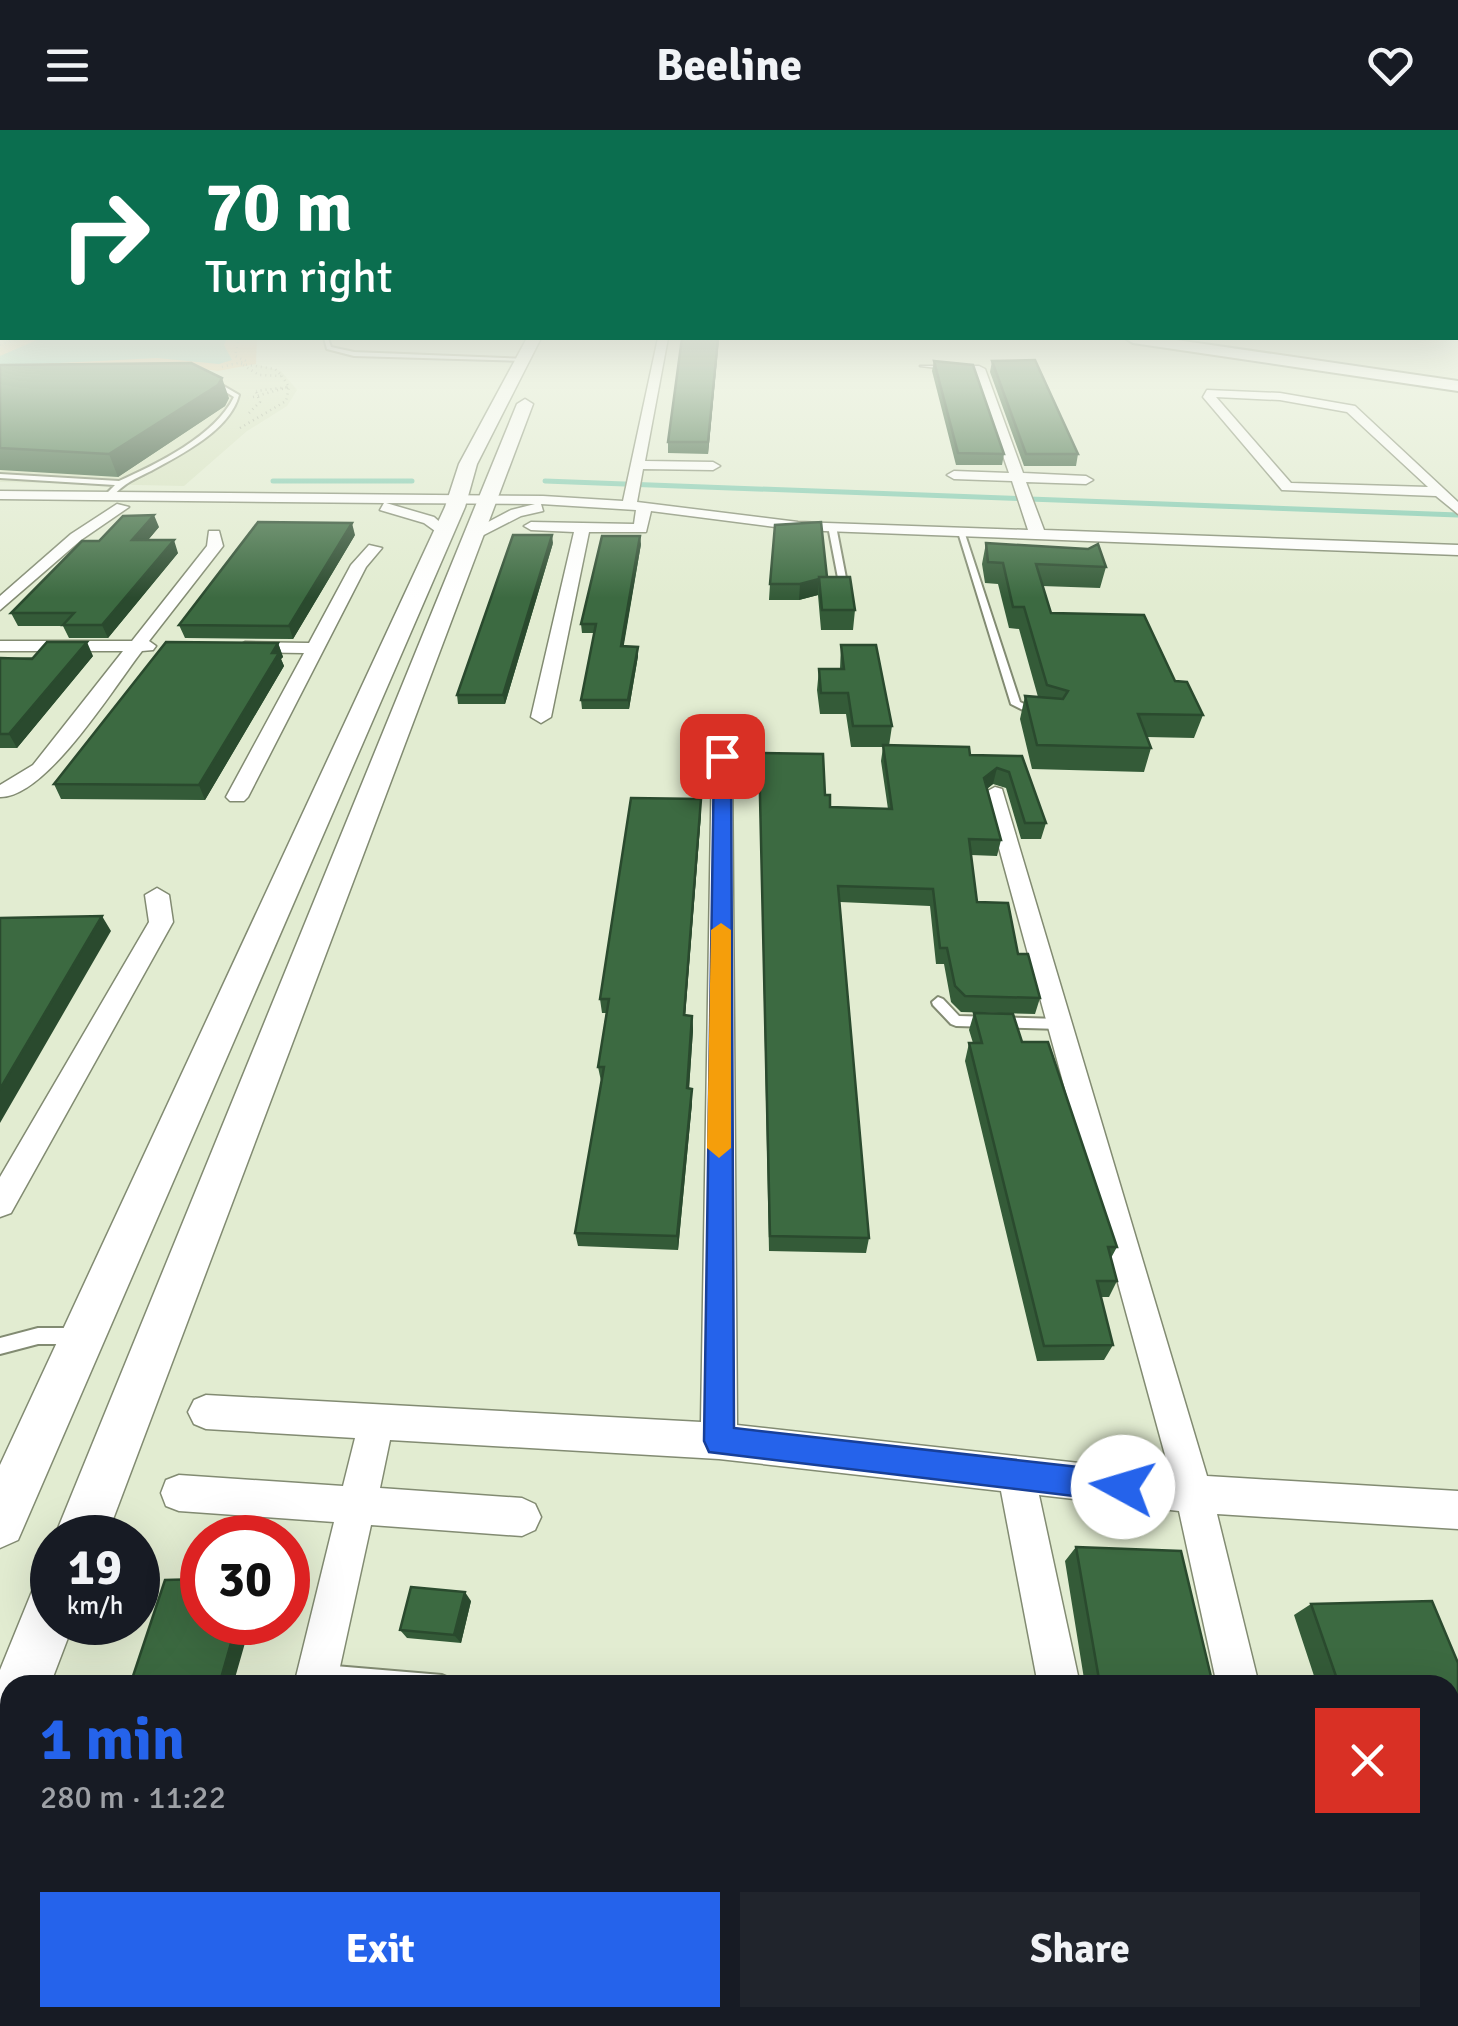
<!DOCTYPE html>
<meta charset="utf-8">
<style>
:root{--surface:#171b24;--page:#20242c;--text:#f1f3f6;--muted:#9ea1a6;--accent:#2563eb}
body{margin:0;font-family:Signika,sans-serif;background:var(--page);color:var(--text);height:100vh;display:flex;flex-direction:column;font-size:38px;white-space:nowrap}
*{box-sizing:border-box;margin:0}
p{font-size:32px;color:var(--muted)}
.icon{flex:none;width:55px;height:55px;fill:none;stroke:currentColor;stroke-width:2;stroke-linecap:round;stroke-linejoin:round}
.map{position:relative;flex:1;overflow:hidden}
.details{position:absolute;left:0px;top:1545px;width:1460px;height:352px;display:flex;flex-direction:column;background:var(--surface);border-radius:30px 30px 0 0;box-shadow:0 10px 40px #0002}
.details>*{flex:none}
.banner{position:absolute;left:0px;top:0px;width:1460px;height:210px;box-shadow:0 10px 40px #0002;background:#0b6e4f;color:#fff;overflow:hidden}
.speed{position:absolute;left:30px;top:1385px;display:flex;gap:20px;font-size:50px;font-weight:700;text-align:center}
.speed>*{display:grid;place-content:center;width:130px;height:130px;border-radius:50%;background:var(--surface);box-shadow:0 10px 40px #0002;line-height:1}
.speed small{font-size:25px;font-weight:400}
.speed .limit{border:15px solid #d22;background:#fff;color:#111}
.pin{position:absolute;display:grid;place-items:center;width:85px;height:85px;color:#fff;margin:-42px;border-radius:20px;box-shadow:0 5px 15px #0006}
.me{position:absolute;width:110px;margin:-55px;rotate:276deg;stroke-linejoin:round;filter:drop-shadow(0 0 8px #0008)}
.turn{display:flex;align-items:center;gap:35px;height:210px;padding:0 40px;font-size:45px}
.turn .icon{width:130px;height:130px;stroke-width:2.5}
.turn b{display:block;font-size:70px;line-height:85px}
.round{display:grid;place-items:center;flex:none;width:105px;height:105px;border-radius:0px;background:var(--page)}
.headline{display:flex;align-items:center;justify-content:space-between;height:170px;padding:0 40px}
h1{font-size:60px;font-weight:700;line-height:75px;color:var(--accent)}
.primary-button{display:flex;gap:20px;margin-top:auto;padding:20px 40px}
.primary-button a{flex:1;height:115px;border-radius:0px;background:var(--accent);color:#fff;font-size:40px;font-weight:700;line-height:115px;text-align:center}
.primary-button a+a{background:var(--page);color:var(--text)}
header{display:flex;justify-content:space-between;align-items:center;height:130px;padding:0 40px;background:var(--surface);font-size:45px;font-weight:700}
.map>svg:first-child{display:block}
.built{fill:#d6e2c0}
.green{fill:#e7c592}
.water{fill:#81cab0}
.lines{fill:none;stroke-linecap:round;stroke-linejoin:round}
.stream{stroke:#81cab0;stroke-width:5}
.lane-casing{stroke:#828b72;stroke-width:4}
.street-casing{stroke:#828b72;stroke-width:3}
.secondary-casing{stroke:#828b72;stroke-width:3}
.primary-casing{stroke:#828b72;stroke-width:4}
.path{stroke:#9ea691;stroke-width:2.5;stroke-dasharray:1 4;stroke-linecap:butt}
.lane{fill:#fff;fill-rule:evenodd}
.street{fill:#fff;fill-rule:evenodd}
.secondary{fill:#fff;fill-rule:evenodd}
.primary{fill:#fff;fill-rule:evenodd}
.wall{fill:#345b38}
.shaded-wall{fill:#2a4a2e}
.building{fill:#3c6a41;stroke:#2a4a2e;stroke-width:2.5}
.route{fill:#2563eb;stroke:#184099;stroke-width:2.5}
.slow{fill:#f59e0b}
</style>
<header><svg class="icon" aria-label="menu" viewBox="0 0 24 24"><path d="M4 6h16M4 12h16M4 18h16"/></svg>Beeline<svg class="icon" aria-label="heart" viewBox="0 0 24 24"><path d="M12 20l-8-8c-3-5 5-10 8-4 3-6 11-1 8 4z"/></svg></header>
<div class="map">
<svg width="1458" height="1896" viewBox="0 0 1458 1896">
<rect width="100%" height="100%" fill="#e2ecd1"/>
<path class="built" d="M256,234l25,7 16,19 -10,16 -40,25 -63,55 -184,-4v-106l218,-5z"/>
<path class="green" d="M0,203l2,5h255l-1,26 -38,7 -49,-6 -169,6z"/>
<path class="water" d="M41,208h186l-3,7 8,15 -13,4 -62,-6 -157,8v-10z"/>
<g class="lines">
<path class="stream" d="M273,351h139
M545,351l913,34"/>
<defs>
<path id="lane" d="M324,208h4l3,9 23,5 173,7 -3,2 -170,-5 -27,-7z
M210,248l29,17c-9,35 -57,59 -88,76 -16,8 -27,12 -39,26l-7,-2 10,-10 -115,-7v-4l119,7c38,-17 96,-45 115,-84l-26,-16z
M832,394l4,2 10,52 -4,2 -4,-2 -10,-52z
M957,399l7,2 56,171 19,9v4h-6l-22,-11z
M938,867l5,2 16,17 102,3 7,5 -7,5 -105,-3 -5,-2 -18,-19 -1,-3z
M38,1198h40l6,3 2,5 -2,5 -6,3h-40l-38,10v-16z
M323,1535l119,10 7,3 3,7h-130l-6,-3 -3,-7 3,-7z"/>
<path id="street" d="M658,208h10l-23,123 68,1 7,4 -7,4 -70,-1 -6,33 161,20 230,8 -16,-49 -58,-2 -7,-4 7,-4 55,2 -35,-101 -54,-6h59l6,3 38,104 63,3 7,4 -7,4 -60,-2 18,48 414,15v10l-660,-25 -147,-19 -5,21h-57l-38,185 -10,6 -10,-6 43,-185 -43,-2 -7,-4 7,-4 103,2 2,-14 -95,-6 2,7 -22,5 -45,23 -5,-2v-6l40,-21 24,-6 -149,-1 48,14 16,14 -8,5 -18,-13 -44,-13 4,-7 -384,-4v-8l543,5 80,5z
M1207,260l73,3 75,13 103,96v12l-22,-18 -154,-6 -79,-93zM1216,267l64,3 67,12 81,75 -137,-4z
M117,374l12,3 -48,33 -81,70v-14l71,-62z
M209,401h10l4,15 -74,95 7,5 -3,4 -11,1c-28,36 -96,147 -142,146v-12l33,-20 90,-114h-123v-10h132l75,-95z
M369,415l13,3 -16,19 -118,230 -4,4h-14l-4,-4 78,-144 -59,-1 -9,-5 9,-5 64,1 42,-78z
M722,620l10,6 5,669 433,48 -186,-680 11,-6 7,2 205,687 251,15v38l-241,-15 42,171h-42l-38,-174 -140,-16 41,190h-42l-37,-194 -282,-32 -329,-19 -10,48 142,10 13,6 6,13 -6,13 -13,6 -151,-11 -35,160h-42l40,-163 -155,-11 -13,-5 -5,-13 5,-13 13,-5 164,11 12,-48 -149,-9 -12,-5 -6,-12 6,-12 12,-5 495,27 11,-666z
M157,758l12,7 4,27 -162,291 -11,4v-40l149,-255 -4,-27z
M213,1888h48l-1,8h-50z
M1103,1888h48l2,8h-50z
M1303,1888h48l4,8h-50z"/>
<path id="secondary" d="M527,208h14l-64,126 -12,43 -447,1033 -18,8v-83l445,-958 14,-43z
M525,269l8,5 -427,1134h-52l463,-1134z
M52,1451v41h22l-24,63h-40v81l-10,4v-100l33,-81z"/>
<path id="primary" d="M1125,208h38l295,43v10l-325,-48z"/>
</defs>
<use href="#lane" class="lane-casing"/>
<use href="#street" class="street-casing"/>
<use href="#secondary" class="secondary-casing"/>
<use href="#primary" class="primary-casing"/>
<path class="path" d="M0,215l19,-7
M152,234h29
M241,234l34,5 7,7 -23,-1 -16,-10
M222,237l24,-6 -11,-5 4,-18
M253,267l36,-10 -33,4
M249,283l11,-11 -5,-13
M240,298l46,-27 3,-14 -7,-11"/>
<use href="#lane" class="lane"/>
<use href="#street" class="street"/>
<use href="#secondary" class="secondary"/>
<use href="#primary" class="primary"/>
</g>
<path class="wall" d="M719,208l-11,116 -40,-1v-11z
M934,231l70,93 -2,11h-46l-24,-94z
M992,231l86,93 -2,12h-52l-34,-94z
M0,235l229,33 -4,8 -107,71 -118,-7z
M159,397l-11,13 30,13 -70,85h-39l-6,-12h-45l-7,-13 88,-72z
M355,405l-62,104 -108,-1 -6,-13z
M553,413l-48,161h-47l-1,-9z
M986,413l120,24 -6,21 -58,-2 9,27 124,68 28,34 -9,23 -47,-1 4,11 -7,24 -112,-3 -12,-50 5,-23 13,1 -19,-68 -10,-1 -11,-44 -13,-1 -3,-19z
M641,414l-18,103 15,9 -9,53h-47l-1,-9 14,-67h-13l-1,-9z
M827,447l28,33 -2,20h-32l-3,-35 -19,5h-30l1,-16z
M278,513l5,14 -2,2 3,7 -79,134 -144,-1 -7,-15z
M841,515l51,81 -3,20 81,9 52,1 24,67 -5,16h-20l-15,-51 -13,-4 -6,5 14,51 -4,16 -26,-1 6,47 41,52 22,44 -5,16 -74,-2 -10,-10 -7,-38h-8l-6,-58 -90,-4 29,336 -3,15 -97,-2 -10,-498 66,42 5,12 58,2 -7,-48 2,-14h-32l-5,-33h-26l-3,-24 2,-21h21z
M93,526l-76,92h-17v-90z
M701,669v15l-16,201 7,1 1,14 -4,59 3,14 -14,147 -100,-4 -3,-13 26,-152 -3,-14 8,-54h-4l-2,-14z
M974,883l48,29 95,205 -6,11 6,23 -8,16h-8l12,48 -9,15 -67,1 -72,-300 4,-18h4l-4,-13z
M1076,1417l137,138h-128l-20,-124z
M471,1471l-10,42 -54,-5 -7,-8z
M1311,1474l147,59v175l-8,-21v-132h-133l-23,-70z"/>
<path class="shaded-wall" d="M718,208h1l-11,116v-12z
M222,248l7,20 -4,8 -107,71 -9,-23z
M154,385l5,12 -22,26 -5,-13z
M352,393l3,12 -62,104 -4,-13z
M552,405l1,8 -48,161 -2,-9z
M640,406l1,8 -19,112 -1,-10z
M174,410l4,13 -70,85 -6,-13z
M819,449l-1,16 -19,5 1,-16z
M87,512l6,14 -76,92 -8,-14z
M278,513l5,14 -2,2 3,7 -79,134 -6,-15z
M638,517v9l-9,53 -1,-9z
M997,638l-4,16 -13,10 4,-16z
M701,669v15l-17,216v-15z
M102,786l9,15 -111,192v-34z
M692,886l1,14 -5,73 -1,-15z
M692,959v14l-14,147 -1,-14z
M465,1462l6,9 -10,42 -7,-8z
M237,1492h14l-18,63h-14z
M124,1888h16l-2,8h-16z
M419,1888h8l-1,8h-8z"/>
<path class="building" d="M682,208h36l-10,104h-40z
M1035,230l43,94h-52l-34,-93z
M934,231l39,4 31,89 -46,-1z
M191,233l31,15 -4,7 -109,69 -109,-6v-83z
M154,385l-22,25h42l-72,85h-39l11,-12h-63l71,-72h17l24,-25z
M258,392l94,1 -63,103 -110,-1z
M821,392l6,55h-8v2l-19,5h-30l5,-59z
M513,405h39l-49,160h-46z
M602,406h38l-19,110 17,1 -10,53h-47l15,-76h-15z
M986,413l102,6 10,-5 8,23 -70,-3 15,49 93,2 31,66 12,1 16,33 -65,-1 13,34 -114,-3 -12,-49 38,3 5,-8 -21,-6 -23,-78h-11l-10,-44 -15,-1z
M819,447h31l5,33h-33z
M47,512h40l-78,92h-9v-76l32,1z
M166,512l112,1 -6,10h7l-80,132 -145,-1z
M841,515h35l16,81h-39l-5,-33h-27l-2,-24h25z
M883,615l86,2 1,8 52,1 24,67h-21l-16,-51 -12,-4 -13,10 17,62 -32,-1 8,63 31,1 10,51h10l12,44 -75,-2 -10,-10 -8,-38h-7l-7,-59 -95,-3 31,352 -99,-2 -11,-483 64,1 2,41h5v12l62,2z
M631,668l70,1 -17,216 8,1 -5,72 5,1 -15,147 -102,-3 29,-166h-6l11,-68h-9z
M102,786l-102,173v-171z
M974,883l39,1 9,28h26l69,205h-9l9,34h-20l16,64 -69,1 -75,-303h13z
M1076,1417l105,4 32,134h-113z
M202,1449v43h35l-18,63h-89l35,-105z
M411,1457l54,5 -11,43 -54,-5z
M1432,1471l26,62v135h-8v-113h-111l-28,-81z
M18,1888h106l-2,8h-107z
M312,1888h107l-1,8h-107z"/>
<linearGradient id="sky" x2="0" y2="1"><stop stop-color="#7fbdd2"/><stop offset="0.43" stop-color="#f2f6ea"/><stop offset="1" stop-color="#f2f6ea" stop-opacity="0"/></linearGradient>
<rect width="1458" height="468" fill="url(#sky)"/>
<path class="route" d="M722,621l9,5 3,672 389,44 11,4 4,11 -4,11 -11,4 -414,-50 -5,-11 10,-685z"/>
<path class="slow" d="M721,793l10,7v218l-12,10 -12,-10 4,-218z"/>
</svg>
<div class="speed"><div>19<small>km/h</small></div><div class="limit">30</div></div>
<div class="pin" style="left:722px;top:626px;background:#d93025"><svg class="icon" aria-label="arrive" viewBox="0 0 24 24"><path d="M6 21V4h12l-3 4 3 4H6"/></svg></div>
<svg class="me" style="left:1123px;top:1357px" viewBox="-20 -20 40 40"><circle r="19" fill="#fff"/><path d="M0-13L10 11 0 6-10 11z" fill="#2563eb"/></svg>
<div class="banner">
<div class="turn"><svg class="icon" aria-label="right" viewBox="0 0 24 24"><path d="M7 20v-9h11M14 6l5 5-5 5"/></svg><div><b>70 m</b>Turn right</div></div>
</div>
<section class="details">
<div class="headline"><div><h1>1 min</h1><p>280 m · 11:22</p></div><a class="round" style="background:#d93025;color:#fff"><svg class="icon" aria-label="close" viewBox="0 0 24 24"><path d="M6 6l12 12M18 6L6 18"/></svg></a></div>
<div class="primary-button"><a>Exit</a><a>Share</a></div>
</section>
</div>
